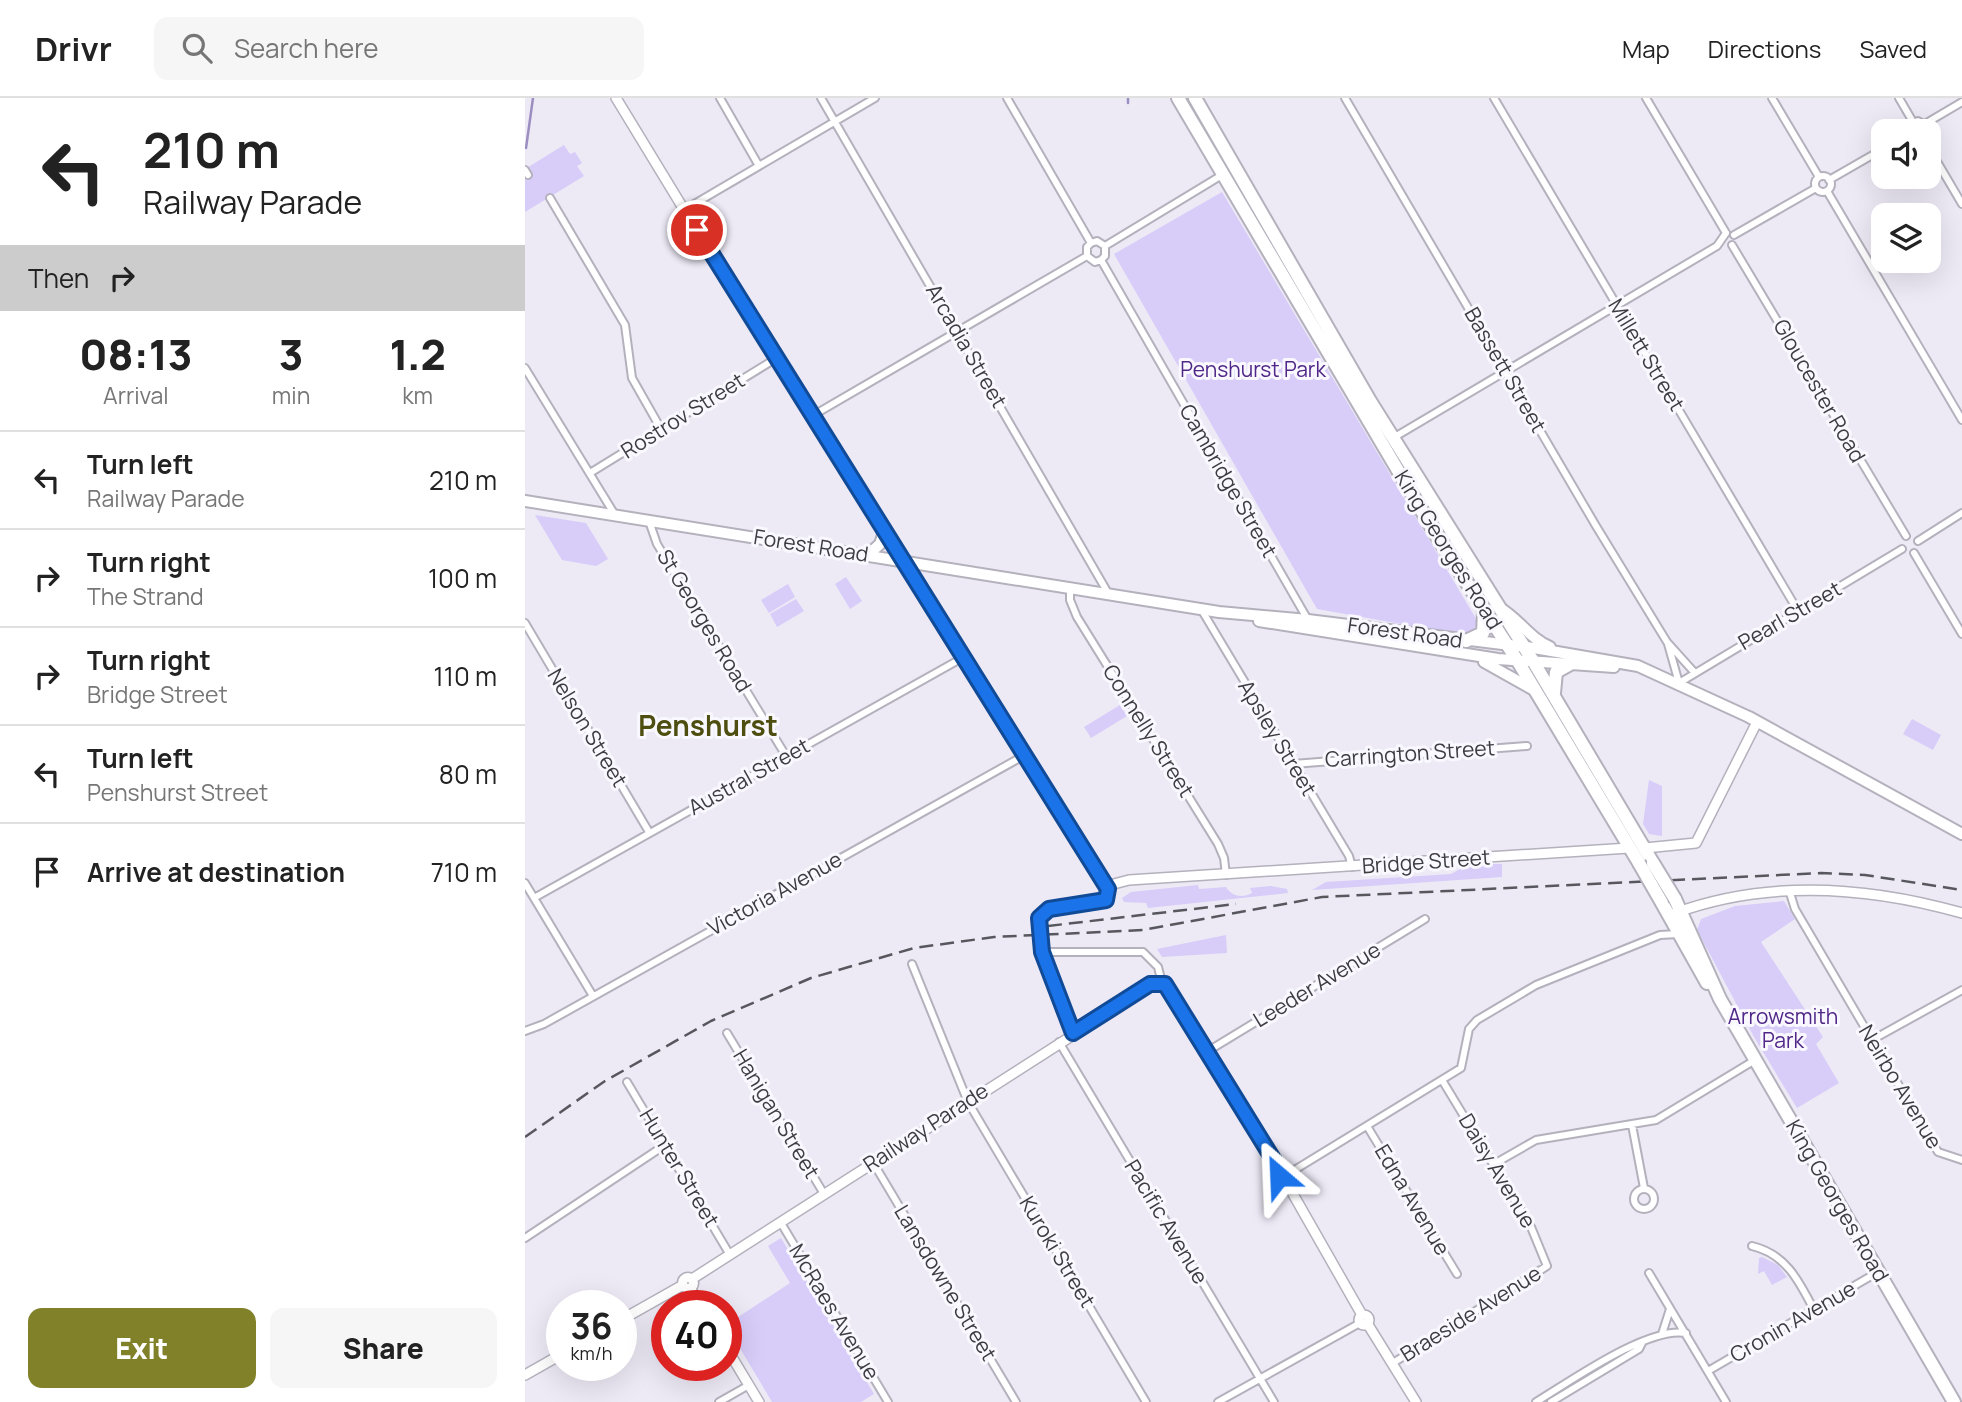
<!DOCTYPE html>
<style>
:root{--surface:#fff;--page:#f6f6f6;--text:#222;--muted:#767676;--line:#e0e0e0;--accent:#81812a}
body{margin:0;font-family:Manrope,sans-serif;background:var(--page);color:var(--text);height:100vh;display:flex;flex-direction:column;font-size:26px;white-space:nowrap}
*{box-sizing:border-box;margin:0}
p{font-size:23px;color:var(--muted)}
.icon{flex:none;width:38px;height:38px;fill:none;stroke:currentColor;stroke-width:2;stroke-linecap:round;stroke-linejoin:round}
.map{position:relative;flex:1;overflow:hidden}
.drawer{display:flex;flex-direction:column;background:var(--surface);width:525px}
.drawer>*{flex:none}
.guide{background:#fff;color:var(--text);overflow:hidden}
.tools{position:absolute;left:1346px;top:21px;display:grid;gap:14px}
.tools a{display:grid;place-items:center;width:70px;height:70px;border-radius:14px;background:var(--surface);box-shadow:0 7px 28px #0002;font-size:35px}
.speed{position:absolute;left:21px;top:1192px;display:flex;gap:14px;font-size:35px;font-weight:700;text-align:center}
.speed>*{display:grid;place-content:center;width:91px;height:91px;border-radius:50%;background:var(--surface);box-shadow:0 7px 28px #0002;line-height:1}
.speed small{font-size:18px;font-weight:400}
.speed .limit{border:10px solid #d22;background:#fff;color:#111}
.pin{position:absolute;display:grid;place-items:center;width:60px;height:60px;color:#fff;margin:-30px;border:4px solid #fff;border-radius:50%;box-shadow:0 2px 7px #0007}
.me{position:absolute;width:77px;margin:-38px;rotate:334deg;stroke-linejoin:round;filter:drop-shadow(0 0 5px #0008)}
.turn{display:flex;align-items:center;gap:24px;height:147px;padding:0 28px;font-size:32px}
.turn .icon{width:91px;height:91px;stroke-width:2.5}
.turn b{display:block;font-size:49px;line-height:60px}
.then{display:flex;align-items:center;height:66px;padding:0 28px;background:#0003;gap:14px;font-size:26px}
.eta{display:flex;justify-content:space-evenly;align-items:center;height:119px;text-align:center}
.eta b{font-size:42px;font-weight:800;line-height:49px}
.primary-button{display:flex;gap:14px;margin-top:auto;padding:14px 28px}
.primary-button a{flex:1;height:80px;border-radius:14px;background:var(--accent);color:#fff;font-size:28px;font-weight:800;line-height:80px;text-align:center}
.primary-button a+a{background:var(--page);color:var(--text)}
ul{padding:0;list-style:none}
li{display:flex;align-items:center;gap:21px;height:98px;padding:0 28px;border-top:2px solid var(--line)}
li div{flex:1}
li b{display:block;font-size:26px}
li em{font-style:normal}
header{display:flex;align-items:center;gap:42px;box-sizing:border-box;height:98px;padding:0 35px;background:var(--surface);border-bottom:2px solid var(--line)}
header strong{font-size:33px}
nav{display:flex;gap:38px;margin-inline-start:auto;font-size:24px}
.search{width:490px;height:63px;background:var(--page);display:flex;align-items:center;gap:18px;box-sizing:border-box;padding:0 24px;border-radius:14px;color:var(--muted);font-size:26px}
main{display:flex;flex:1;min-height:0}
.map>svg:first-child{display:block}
.green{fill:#d8ccf9}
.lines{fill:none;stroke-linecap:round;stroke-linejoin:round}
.stream{stroke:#9c8ec0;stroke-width:2.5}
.street-casing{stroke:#b4b1bd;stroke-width:10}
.secondary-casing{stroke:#b4b1bd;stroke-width:12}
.primary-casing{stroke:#b4b1bd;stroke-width:14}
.highway-casing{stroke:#b4b1bd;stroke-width:16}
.street{stroke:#fff;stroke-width:6}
.secondary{stroke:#fff;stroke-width:9}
.primary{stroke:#fff;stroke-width:10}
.highway{stroke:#fff;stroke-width:12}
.rail{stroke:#58575d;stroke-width:2.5;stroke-dasharray:14 7;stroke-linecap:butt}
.secondary-bridge-casing{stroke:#b4b1bd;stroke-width:12;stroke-linecap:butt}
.highway-bridge-casing{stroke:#b4b1bd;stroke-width:16;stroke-linecap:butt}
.secondary-bridge{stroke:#fff;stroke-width:9}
.highway-bridge{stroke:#fff;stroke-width:12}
.route-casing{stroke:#114b97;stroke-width:18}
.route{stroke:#1a73e8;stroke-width:12}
.labels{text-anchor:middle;stroke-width:6;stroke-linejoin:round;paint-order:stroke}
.street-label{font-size:21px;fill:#3d3c41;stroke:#faf8ff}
.park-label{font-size:21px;fill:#4f2788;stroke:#faf8ff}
.district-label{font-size:28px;font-weight:bold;fill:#4e4e10;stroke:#faf8ff}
</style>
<header>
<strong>Drivr</strong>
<div class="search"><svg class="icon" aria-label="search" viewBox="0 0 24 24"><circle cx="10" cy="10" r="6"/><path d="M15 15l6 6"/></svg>Search here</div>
<nav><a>Map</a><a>Directions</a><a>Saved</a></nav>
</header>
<main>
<section class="drawer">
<div class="guide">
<div class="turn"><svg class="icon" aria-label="left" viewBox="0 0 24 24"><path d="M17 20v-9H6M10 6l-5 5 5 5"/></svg><div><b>210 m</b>Railway Parade</div></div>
<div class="then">Then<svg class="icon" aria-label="right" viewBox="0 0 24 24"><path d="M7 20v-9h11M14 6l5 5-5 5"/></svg></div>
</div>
<div class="eta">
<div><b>08:13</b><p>Arrival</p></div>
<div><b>3</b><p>min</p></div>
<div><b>1.2</b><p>km</p></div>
</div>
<ul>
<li><svg class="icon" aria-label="left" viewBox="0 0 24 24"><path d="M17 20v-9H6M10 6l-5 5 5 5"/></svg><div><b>Turn left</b><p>Railway Parade</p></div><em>210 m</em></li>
<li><svg class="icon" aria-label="right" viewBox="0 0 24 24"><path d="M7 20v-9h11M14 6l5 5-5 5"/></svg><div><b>Turn right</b><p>The Strand</p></div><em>100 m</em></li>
<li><svg class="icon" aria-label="right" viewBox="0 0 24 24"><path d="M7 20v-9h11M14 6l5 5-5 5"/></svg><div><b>Turn right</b><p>Bridge Street</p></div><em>110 m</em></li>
<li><svg class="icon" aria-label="left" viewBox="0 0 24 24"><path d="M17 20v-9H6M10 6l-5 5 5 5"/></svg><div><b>Turn left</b><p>Penshurst Street</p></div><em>80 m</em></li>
<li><svg class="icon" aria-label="arrive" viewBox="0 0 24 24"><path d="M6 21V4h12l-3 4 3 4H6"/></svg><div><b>Arrive at destination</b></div><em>710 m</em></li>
</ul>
<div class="primary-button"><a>Exit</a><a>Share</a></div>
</section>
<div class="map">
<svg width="1437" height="1304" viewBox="0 0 1437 1304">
<rect width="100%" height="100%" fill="#edeaf6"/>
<path class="green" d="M39,47l6,9 5,-2 7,11 -5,3 7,10 -59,36v-43z
M697,94l253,425 2,7 -6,9 -25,-1 -129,-23 -203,-355z
M10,417l51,8 22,36 -12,7 -34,-6z
M321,479l16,24 -12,8 -15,-25z
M263,486l7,13 -26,16 -8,-13z
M271,501l8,12 -27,16 -7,-13z
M595,607l7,11 -36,22 -7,-11z
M1387,621l29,16 -8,15 -30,-16z
M1124,682l13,6v50l-13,-2 -6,-10z
M944,766h33v13l-190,13 14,-8 125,-8z
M673,787l1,4 27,-2c6,10 17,11 26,6l-2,-5 21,-2 16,3 1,4 -140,15 -2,-5 -22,-1 -2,-4 9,-6z
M1259,803l11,18 -34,23 62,95 -7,7 23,39 -42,25 -43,-71 -57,-107 4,-11 34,-13z
M701,837l1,18 -65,4 -5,-8z
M256,1140l93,156 -13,8h-89l-46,-77 64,-42 -22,-37z
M1237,1159l16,8 9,12 -15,8 -8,-14 -6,3 1,-16z"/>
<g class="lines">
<path class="stream" d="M603,0v5
M1,50l7,-50"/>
<defs>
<path id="street" d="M195,0l39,68
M296,0l287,495
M482,0l84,145
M820,0l251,428 71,116 27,30
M969,0l304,513
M1121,0l80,135
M1247,0l47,79
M1374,0l14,24
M1398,27l39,-23
M1386,33l1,-8 6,-2 5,3 1,7
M1404,50l33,56
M0,72l3,5
M1290 86a8 8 0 1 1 16 0a8 8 0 1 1-16 0Z
M1304,82l54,-31
M1302,93l135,229
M25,100l75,127 7,53 29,51
M159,112l191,-112
M1209,137l82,-47
M566,145l6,-2 8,5v10l-4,4
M566,145l-4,4v9l8,6 6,-2
M1207,147l174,291
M580,148l117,-71
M576,162l207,360
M0,270l90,147
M287,318l275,-160
M868,340l324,-192 9,-13
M65,375l185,-114
M124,423l8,23 129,212
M1393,443l44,-28
M1389,455l48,81
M545,490v12l7,17 141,227 6,14 2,17
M676,511l148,247 3,11
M0,525l124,209
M1143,546l11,39 223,-134
M768,666l234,-18
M0,785l68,113
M1264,792l6,19 143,243 24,8
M9,800l430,-241
M517,854h101l15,15 4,16
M387,866l56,138 178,300
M0,933l19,-7 481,-269
M202,935l97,161
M1347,942l90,-50
M534,944l215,360
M683,953l217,-132
M102,984l103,173
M1107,1027l12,63
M842,1028l90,148
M349,1066l142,238
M969,1066l42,-24 120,-20 99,-60
M763,1076l173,-106 8,-39 8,-9 59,-35 124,-50 18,-1
M1109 1101a10 10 0 1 1 20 0a10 10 0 1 1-20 0Z
M256,1125l107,179
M0,1140l140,-93
M1227,1148c34,8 47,35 62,64
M1124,1175l77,129
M1137,1236l8,-25
M868,1265l154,-97 -16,-39 -89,-147
M1183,1273l170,-99
M194,1304l30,-17
M693,1304l142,-79
M1011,1304c35,-21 112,-76 150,-69
M1026,1304l88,-53 3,-6"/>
<path id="secondary" d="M91,0l159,261 130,201 203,329v7l-4,4 -55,9 -10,9
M1120,750l51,-5 61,-121
M581,788l23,-6 500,-32
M1150,815c94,-34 192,-27 287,0
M514,845l34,90
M760,1082l77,135
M157.5 1185a5.5 5.5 0 1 1 11 0a5.5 5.5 0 1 1-11 0Z
M167,1181l464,-297 9,2 7,8 109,180
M165,1190l11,18
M834 1222a5 5 0 1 1 10 0a5 5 0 1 1-10 0Z
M96,1222l62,-35
M842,1225l49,79
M201,1249l33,55
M0,1277l37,-21"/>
<path id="primary" d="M0,403l694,111 89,8 226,28 104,18 111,51 213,117
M343,457l12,-11 5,-15
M975,510c19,11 29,30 50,39
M734,523l239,38 116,8
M959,564l50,28"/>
<path id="highway" d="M653,0l261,442 78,120 122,203
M670,0l175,303 163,260 120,202
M941,543l17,-8 1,-22
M1029,595l2,-21 16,-9
M1150,801l45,100 234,403
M1137,805l45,80"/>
</defs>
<use href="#street" class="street-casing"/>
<use href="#secondary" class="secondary-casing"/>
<use href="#primary" class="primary-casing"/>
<use href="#highway" class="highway-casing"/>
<use href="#street" class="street"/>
<use href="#secondary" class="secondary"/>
<use href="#primary" class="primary"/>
<use href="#highway" class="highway"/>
<path class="rail" d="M523,828l188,-22
M0,1039l80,-56 106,-60 100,-43 103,-30 80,-11 149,-7 179,-33 499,-24 44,2 97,15"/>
<defs>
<path id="secondary-bridge" d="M514,820v25"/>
<path id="highway-bridge" d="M1114,765l23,40
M1128,765l22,36"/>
</defs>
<use href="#secondary-bridge" class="secondary-bridge-casing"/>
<use href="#highway-bridge" class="highway-bridge-casing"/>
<use href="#secondary-bridge" class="secondary-bridge"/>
<use href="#highway-bridge" class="highway-bridge"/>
</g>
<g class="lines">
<defs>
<path id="route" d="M172,132l411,659 -2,11 -57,9 -10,9 3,34 31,81 77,-49h15l116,188 -2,4"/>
</defs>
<use href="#route" class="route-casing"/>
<use href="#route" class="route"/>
</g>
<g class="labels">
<g class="street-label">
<text transform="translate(441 248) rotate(60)" y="7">Arcadia Street</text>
<text transform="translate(1121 257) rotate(59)" y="7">Millett Street</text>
<text transform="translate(980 272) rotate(60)" y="7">Bassett Street</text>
<text transform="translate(1294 293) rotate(60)" y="7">Gloucester Road</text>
<text transform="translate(158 318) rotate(-32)" y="7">Rostrov Street</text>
<text transform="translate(703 383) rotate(60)" y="7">Cambridge Street</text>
<text transform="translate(286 448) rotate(9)" y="7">Forest Road</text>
<text transform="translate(923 452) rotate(58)" y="7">King Georges Road</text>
<text transform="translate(1265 518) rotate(-30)" y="7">Pearl Street</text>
<text transform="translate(179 523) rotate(59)" y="7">St Georges Road</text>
<text transform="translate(880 535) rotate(8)" y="7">Forest Road</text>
<text transform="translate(62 630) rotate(59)" y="7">Nelson Street</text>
<text transform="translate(623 633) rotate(58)" y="7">Connelly Street</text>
<text transform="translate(752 640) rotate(59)" y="7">Apsley Street</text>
<text transform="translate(885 656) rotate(-4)" y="7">Carrington Street</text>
<text transform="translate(224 679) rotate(-29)" y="7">Austral Street</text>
<text transform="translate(901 764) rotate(-4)" y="7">Bridge Street</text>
<text transform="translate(250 796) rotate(-29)" y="7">Victoria Avenue</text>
<text transform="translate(792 887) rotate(-31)" y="7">Leeder Avenue</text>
<text transform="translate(1375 989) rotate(59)" y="7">Neirbo Avenue</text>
<text transform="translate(251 1016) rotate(59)" y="7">Hanigan Street</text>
<text transform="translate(401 1030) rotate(-33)" y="7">Railway Parade</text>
<text transform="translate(154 1070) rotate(59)" y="7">Hunter Street</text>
<text transform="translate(972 1073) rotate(59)" y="7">Daisy Avenue</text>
<text transform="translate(887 1102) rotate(59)" y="7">Edna Avenue</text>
<text transform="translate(1312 1103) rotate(60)" y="7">King Georges Road</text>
<text transform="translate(641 1124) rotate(59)" y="7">Pacific Avenue</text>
<text transform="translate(532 1154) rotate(59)" y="7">Kuroki Street</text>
<text transform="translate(420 1185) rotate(59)" y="7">Lansdowne Street</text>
<text transform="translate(309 1214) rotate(59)" y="7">McRaes Avenue</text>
<text transform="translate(946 1216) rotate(-32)" y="7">Braeside Avenue</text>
<text transform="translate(1268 1224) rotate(-30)" y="7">Cronin Avenue</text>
</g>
<g class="park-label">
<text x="728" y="279">Penshurst Park</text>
<text x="1258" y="926">Arrowsmith<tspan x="1258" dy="24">Park</tspan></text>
</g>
<g class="district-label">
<text x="183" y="638">Penshurst</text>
</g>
</g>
</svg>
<div class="tools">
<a><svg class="icon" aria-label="sound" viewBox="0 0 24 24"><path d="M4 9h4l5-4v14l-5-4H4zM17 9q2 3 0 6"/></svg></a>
<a><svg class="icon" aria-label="layers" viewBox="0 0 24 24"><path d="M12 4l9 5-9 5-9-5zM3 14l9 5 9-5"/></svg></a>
</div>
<div class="speed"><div>36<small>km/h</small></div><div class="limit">40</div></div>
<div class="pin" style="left:172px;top:132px;background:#d93025"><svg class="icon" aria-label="arrive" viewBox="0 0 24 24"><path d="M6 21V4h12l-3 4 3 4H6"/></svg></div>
<svg class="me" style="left:754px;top:1078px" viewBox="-20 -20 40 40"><path d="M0-17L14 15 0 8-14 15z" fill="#1a73e8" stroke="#fff" stroke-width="4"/></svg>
</div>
</main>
